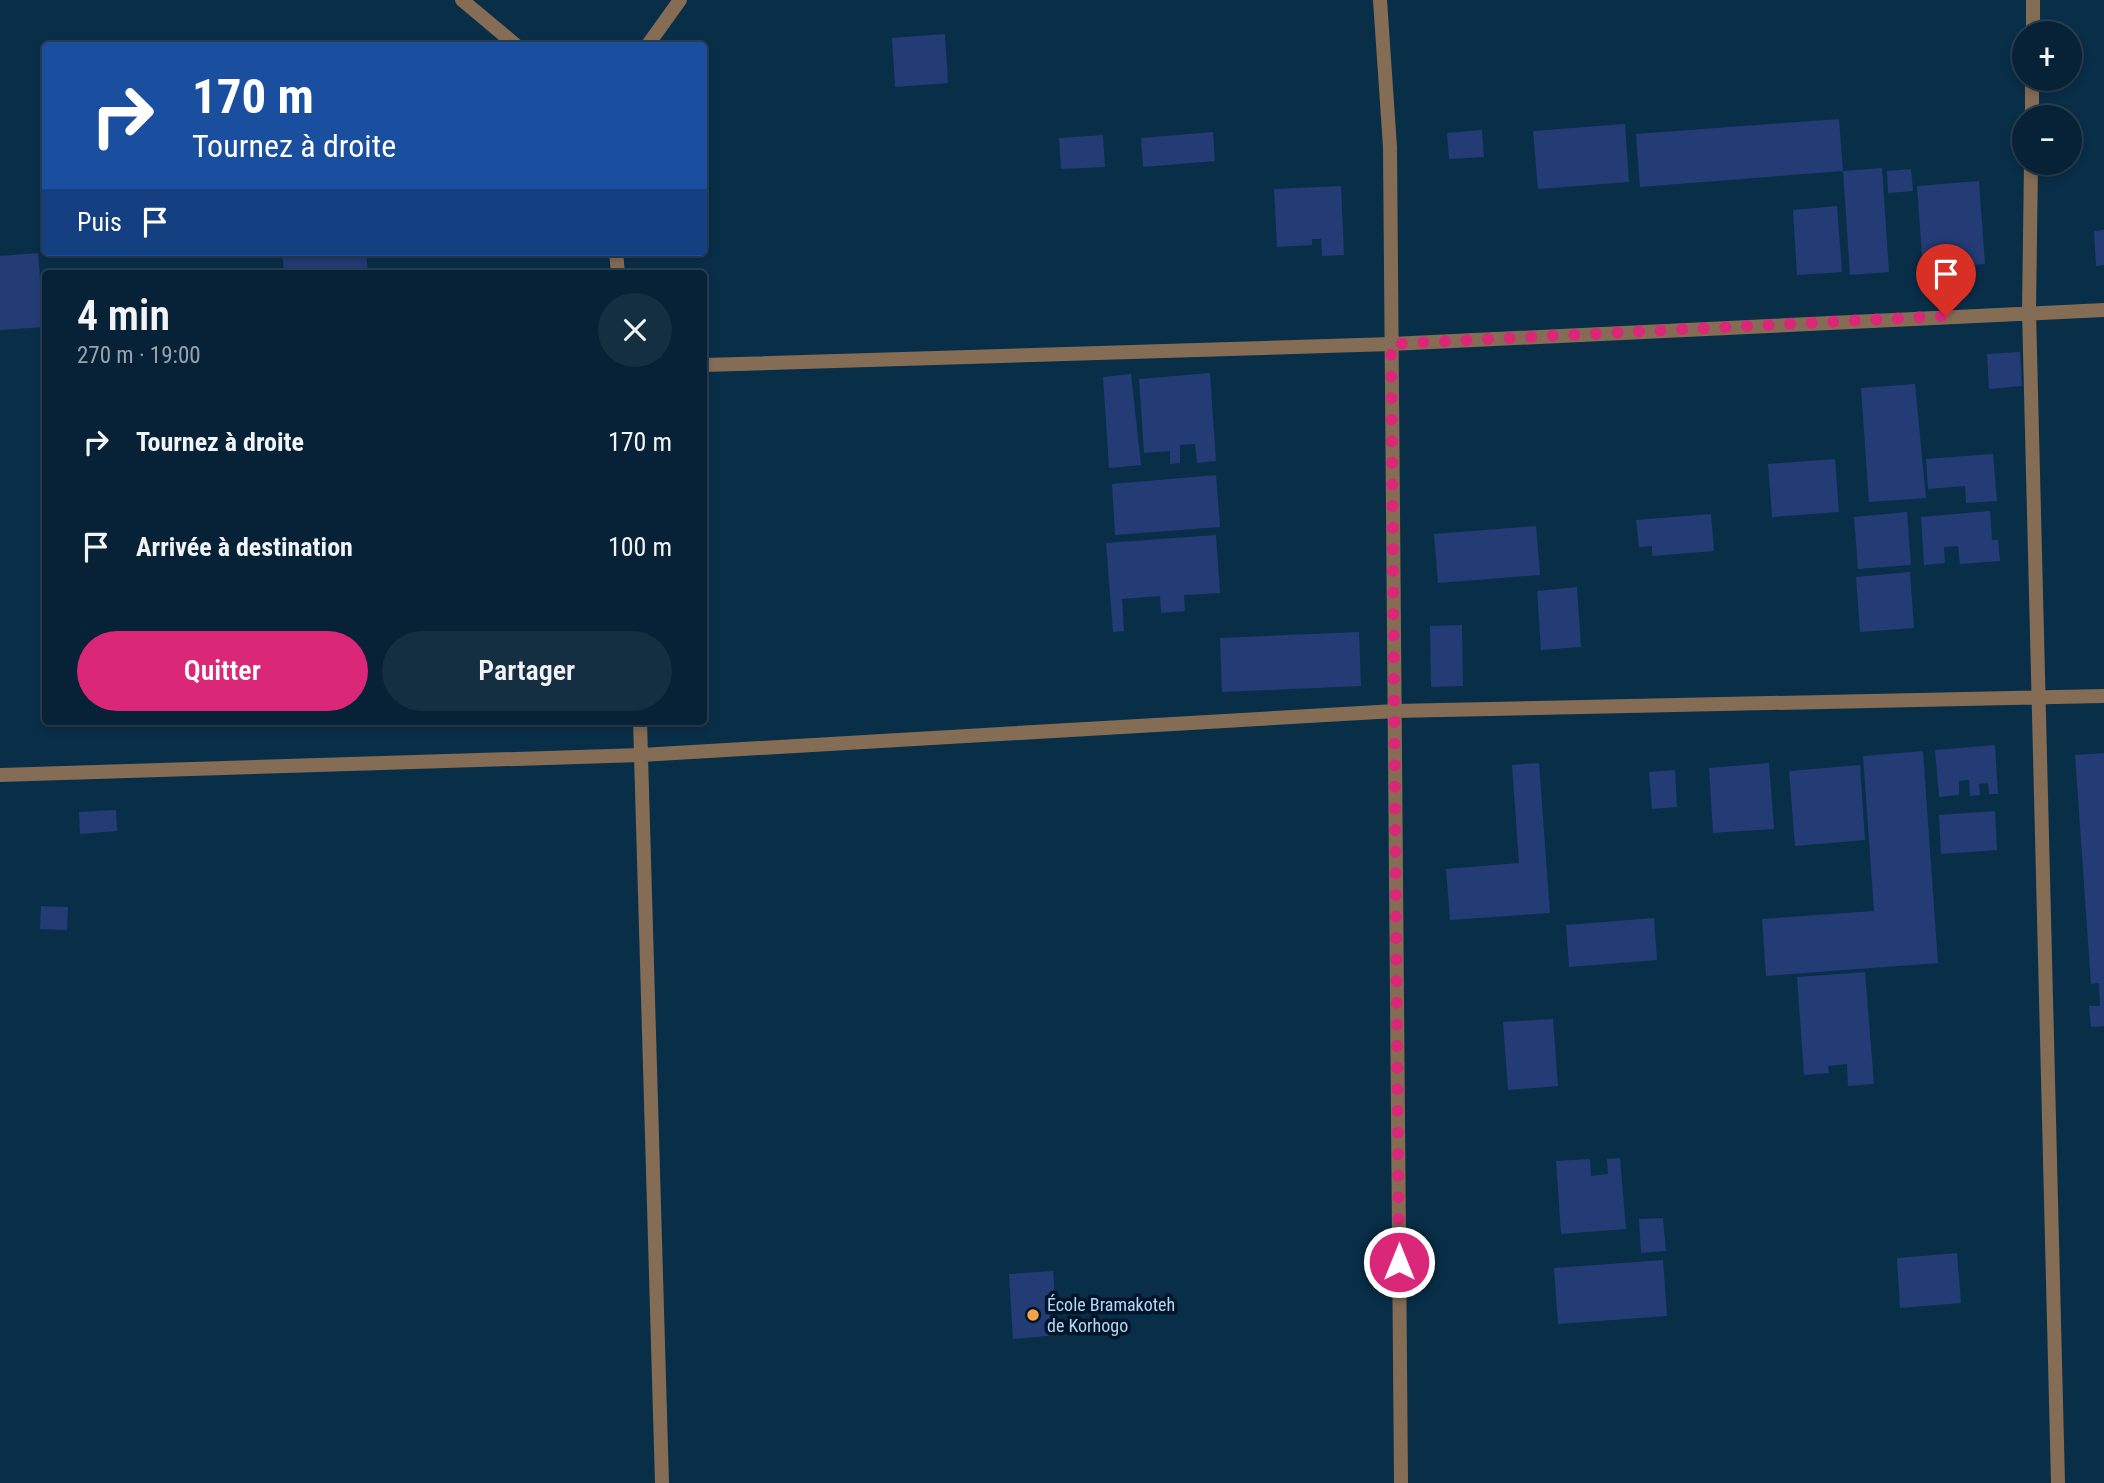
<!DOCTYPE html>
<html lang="fr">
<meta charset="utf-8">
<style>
:root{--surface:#072236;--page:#152f42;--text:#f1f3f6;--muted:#98a4ad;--line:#283f51;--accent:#db2777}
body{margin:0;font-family:"Roboto Condensed",sans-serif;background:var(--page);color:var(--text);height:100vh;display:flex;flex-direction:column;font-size:26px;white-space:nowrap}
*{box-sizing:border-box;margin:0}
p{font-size:23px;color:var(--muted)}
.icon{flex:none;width:38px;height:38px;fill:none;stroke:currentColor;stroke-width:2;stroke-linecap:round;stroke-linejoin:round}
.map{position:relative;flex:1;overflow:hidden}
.panel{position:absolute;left:42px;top:270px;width:665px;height:455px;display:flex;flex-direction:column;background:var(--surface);border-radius:7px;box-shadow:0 4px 10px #0003,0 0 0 2px var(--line)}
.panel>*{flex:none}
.hud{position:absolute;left:42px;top:42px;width:665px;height:214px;border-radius:7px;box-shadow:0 4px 10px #0003,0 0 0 2px var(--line);background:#1a4fa0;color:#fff;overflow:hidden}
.fabs{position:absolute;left:2012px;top:21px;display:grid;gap:14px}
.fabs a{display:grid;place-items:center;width:70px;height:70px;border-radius:50%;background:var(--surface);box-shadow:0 4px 10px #0003,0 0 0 2px var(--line);font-size:35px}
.pin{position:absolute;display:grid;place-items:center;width:60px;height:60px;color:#fff;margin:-72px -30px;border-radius:50% 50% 50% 0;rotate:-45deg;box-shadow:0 0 7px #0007}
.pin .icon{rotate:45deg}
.me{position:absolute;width:77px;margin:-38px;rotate:0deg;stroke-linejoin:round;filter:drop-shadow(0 0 5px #0008)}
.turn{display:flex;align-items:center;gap:24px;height:147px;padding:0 35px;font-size:32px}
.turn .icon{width:91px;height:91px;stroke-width:2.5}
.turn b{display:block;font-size:49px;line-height:60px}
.then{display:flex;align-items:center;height:66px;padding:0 35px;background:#0003;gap:14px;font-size:26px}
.round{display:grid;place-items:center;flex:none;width:74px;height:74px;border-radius:37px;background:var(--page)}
.head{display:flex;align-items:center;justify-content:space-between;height:119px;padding:0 35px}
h1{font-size:42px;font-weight:600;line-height:52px}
.action{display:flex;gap:14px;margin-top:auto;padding:14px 35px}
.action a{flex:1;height:80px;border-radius:42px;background:var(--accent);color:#fff;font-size:28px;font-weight:600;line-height:80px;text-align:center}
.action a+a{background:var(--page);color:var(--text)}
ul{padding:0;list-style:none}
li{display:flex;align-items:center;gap:21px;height:105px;padding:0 35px}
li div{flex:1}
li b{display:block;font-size:26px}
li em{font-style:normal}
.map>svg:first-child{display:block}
.building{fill:#233c76}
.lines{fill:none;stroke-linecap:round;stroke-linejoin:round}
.minor{stroke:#856c55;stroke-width:14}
.route{stroke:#db2777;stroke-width:12;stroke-dasharray:0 21.6}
.poi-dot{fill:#f6a248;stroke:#001529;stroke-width:2.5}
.labels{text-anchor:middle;stroke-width:7;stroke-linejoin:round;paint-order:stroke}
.poi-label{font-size:18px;fill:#b6d6f2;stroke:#001529;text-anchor:start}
</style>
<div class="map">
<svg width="2104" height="1483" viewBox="0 0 2104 1483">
<rect width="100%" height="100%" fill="#092e48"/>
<path class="building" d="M945,34l3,49 -53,4 -3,-49z
M1839,119l4,52 -203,16 -4,-53z
M1625,124l4,58 -91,7 -5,-58z
M1482,130l2,27 -35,2 -2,-26z
M1213,132l2,29 -72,6 -2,-29z
M1103,135l2,32 -44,2 -2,-31z
M1882,168l7,104 -39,3 -7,-104z
M1911,169l2,22 -25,2 -1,-22z
M1979,181l6,83 -62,5 -6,-83z
M1341,186l3,69 -22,1 -1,-17h-9v6l-35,2 -3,-58z
M1837,206l5,66 -45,3 -4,-65z
M2104,230v35l-8,1 -2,-35z
M282,252h84l2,21h-84z
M38,253l6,74 -44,3v-74z
M2020,352l2,34 -33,3 -2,-35z
M1210,373l6,88 -19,2 -2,-19 -15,1v18l-10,1v-13l-26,2 -5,-74z
M1131,374l10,91 -32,3 -6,-91z
M1915,384l11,114 -57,4 -8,-114z
M1993,454l4,47 -31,2 -1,-17 -37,3 -2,-30z
M1835,459l4,53 -67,5 -4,-53z
M1216,475l4,52 -105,8 -3,-51z
M1990,511l2,29h6l2,21 -40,3 -2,-18 -14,1 1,16 -21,2 -3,-48z
M1907,512l4,53 -53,4 -4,-52z
M1711,514l3,37 -62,5v-10l-13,1 -3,-27z
M1536,526l4,49 -102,8 -4,-49z
M1216,535l4,58 -36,2 1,16 -24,2 -1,-17 -38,3 2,32 -11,1 -7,-89z
M1910,572l4,56 -54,4 -4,-55z
M1577,587l4,60 -40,3 -4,-59z
M1462,625l1,61 -32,1 -1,-61z
M1359,632l2,54 -139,6 -2,-54z
M1995,745l3,49h-9l-1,-11 -9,1 1,11 -10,1 -1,-16 -10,1v14l-20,2 -4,-47z
M1923,751l15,212 -172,13 -4,-57 112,-8 -11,-155z
M2104,753v273l-13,1 -2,-21h11l-1,-23 -8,1 -16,-229z
M1539,763l11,150 -100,7 -4,-51 73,-6 -7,-98z
M1769,763l5,66 -61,4 -4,-65z
M1860,765l5,75 -70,6 -6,-75z
M1675,770l2,37 -25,2 -3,-37z
M116,810l1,21 -37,3 -1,-22z
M1995,811l2,39 -56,4 -2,-39z
M41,906l27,1 -1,23 -27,-1z
M1654,918l3,42 -88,7 -3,-42z
M1865,972l9,112 -26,2 -1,-22 -19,2 1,7 -25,2 -7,-98z
M1553,1019l5,67 -50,4 -5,-68z
M1620,1158l6,71 -65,5 -5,-73 34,-2 1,17 17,-2 -1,-15z
M1663,1218l3,33 -25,2 -2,-34z
M1957,1253l4,50 -61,5 -3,-50z
M1663,1260l4,56 -109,8 -4,-56z
M1053,1271l5,64 -45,4 -4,-65z"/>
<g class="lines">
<path class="minor" d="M462,0l55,46
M1380,0l10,147 11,1336
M2033,33v-33
M647,46l33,-46
M2032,117v-38
M2031,163l-2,148 29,1172
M616,252l2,21
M704,365l687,-21 713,-34
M640,721l22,762
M0,775l641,-20 754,-44 709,-15"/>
</g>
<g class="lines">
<path class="route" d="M1399,1262l-8,-918 555,-28"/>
</g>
<circle class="poi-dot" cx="1033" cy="1315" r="7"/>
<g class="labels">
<g class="poi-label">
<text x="1047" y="1311">École Bramakoteh<tspan x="1047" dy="21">de Korhogo</tspan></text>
</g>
</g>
</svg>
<div class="fabs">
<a>+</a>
<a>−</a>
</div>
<div class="pin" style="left:1946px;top:316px;background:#d93025"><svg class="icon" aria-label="arrive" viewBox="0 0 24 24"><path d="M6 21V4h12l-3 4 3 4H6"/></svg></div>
<svg class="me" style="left:1399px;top:1262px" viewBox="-20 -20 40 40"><circle r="17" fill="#db2777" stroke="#fff" stroke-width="3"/><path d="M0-11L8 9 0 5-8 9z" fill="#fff"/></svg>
<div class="hud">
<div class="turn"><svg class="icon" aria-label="right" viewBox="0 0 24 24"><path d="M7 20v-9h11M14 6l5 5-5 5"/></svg><div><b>170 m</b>Tournez à droite</div></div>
<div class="then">Puis<svg class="icon" aria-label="arrive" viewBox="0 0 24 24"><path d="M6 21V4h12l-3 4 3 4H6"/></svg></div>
</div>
<section class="panel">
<div class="head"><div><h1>4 min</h1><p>270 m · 19:00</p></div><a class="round"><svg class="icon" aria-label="close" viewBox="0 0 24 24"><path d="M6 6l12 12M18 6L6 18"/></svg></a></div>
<ul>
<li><svg class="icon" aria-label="right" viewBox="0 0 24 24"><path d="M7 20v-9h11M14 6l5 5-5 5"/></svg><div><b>Tournez à droite</b></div><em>170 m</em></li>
<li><svg class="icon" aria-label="arrive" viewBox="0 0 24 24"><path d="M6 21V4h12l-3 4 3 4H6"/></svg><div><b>Arrivée à destination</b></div><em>100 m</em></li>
</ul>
<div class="action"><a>Quitter</a><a>Partager</a></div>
</section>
</div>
